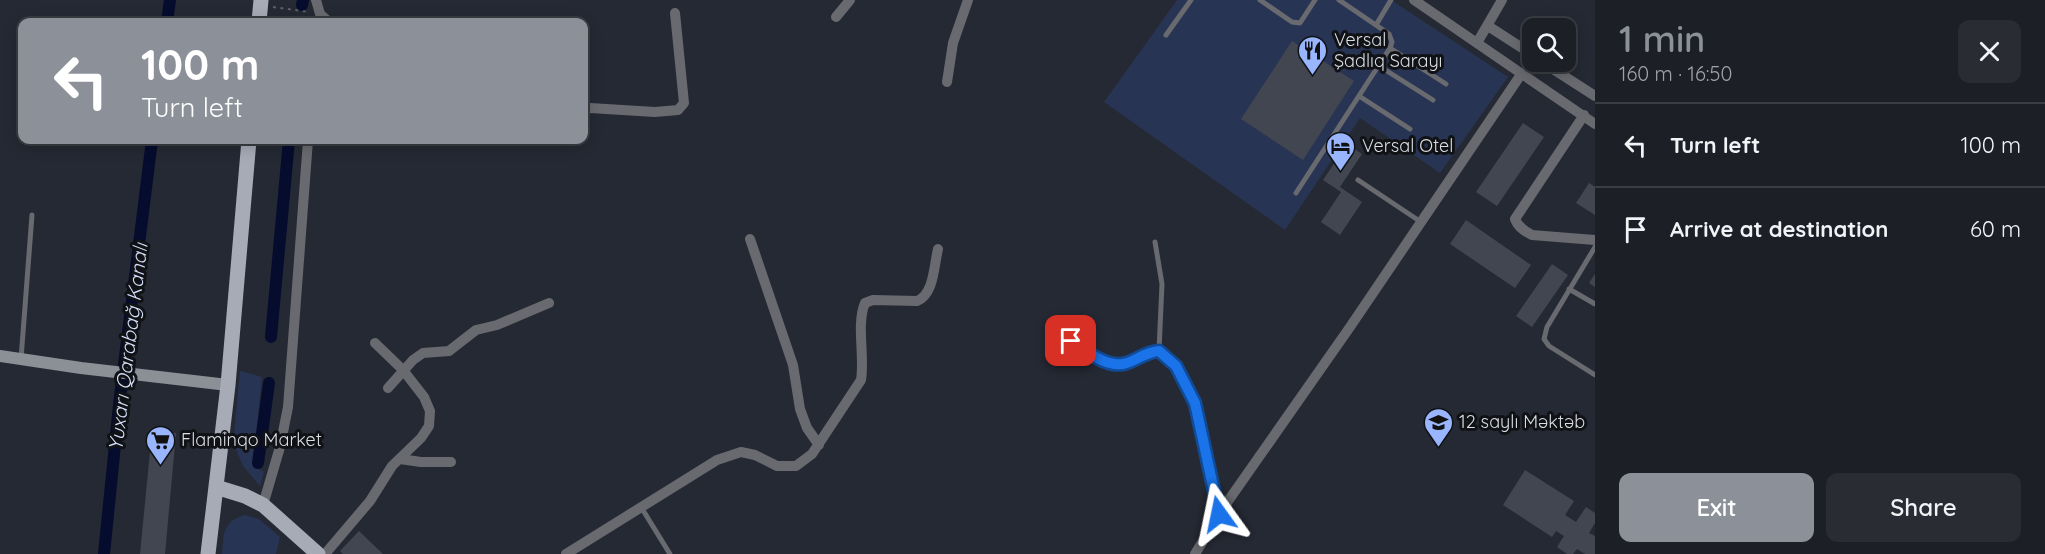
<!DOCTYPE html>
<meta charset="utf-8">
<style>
:root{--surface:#1c1f26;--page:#292c32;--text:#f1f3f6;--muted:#a0a2a7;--line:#3a3d43;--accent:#8c9099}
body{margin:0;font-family:Quicksand,sans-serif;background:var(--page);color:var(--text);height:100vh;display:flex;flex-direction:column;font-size:22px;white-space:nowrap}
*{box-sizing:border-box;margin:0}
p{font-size:20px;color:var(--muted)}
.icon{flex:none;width:33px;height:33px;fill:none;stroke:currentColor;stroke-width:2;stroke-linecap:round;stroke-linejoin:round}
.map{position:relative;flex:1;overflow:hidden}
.side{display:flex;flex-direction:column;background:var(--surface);width:450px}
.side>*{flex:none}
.hud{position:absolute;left:18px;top:18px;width:570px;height:126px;border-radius:12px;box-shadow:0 3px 15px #0003,0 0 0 2px var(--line);background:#8c9099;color:#fff;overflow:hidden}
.controls{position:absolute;left:1522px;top:18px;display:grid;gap:12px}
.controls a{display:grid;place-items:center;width:54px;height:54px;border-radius:12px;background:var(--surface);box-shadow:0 3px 15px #0003,0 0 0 2px var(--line);font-size:30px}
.pin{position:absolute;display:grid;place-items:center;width:51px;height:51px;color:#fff;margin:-26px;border-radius:12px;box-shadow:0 3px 9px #0006}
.me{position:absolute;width:66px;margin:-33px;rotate:348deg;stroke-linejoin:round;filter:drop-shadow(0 0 4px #0008)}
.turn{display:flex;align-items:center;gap:21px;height:126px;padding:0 24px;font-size:27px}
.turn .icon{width:78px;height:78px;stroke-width:2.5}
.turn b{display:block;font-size:42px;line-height:51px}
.round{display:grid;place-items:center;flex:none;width:63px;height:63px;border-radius:12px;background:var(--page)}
.headline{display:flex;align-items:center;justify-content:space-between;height:102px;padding:0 24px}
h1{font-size:36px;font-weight:600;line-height:45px;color:var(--accent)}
.button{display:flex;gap:12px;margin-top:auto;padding:12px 24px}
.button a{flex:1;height:69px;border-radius:12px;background:var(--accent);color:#fff;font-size:24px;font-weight:600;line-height:69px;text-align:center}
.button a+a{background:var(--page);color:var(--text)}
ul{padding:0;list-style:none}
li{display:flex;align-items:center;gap:18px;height:84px;padding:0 24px;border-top:2px solid var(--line)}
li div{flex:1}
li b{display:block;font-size:22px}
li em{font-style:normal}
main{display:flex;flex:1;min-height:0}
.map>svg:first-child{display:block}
.grass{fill:#283453}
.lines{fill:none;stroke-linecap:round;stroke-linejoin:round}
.canal{stroke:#050c2e;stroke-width:12}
.building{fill:#424651}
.path{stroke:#5c5f68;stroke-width:2;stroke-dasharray:3 4.5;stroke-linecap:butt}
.lane{stroke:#686a6f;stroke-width:5}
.street{stroke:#686a6f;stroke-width:10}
.secondary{stroke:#8b8f96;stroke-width:12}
.primary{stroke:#a6abb5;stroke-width:15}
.route-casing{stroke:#114b97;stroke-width:15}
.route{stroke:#1a73e8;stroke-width:10}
.labels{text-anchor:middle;stroke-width:6;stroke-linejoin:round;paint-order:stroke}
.poi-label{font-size:18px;fill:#dbdee4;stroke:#101216;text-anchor:start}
.water-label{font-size:20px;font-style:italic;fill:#d4dffb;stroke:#101216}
</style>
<main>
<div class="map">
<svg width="1595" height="554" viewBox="0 0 1595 554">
<rect width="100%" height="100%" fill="#252933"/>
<path class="grass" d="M1177,0h214l117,77 -68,96 -80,-55 -75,112 -181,-128z
M240,371l22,6 -9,89 11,6 -4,14 -17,-20 -10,-23z
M245,515l14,4 21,18 -4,17h-54c2,-21 0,-32 23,-39z"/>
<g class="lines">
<path class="canal" d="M302,5l1,-5
M167,22l3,-22
M271,337l18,-197
M258,463l11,-80
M104,554l15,-149 33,-265"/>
</g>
<path class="building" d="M1292,41l62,40 -51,79 -62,-41z
M1523,123l21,14 -47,69 -21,-14z
M1347,144l15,10 -22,33 22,15 -22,33 -19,-13 20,-30 -18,-12z
M1589,183l6,4v28l-19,-12z
M1466,220l65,45 -16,23 -65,-44z
M1552,264l16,11 -36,52 -16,-11z
M1595,274v13l-6,-4z
M152,431l24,2 -11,121h-25z
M1525,470l49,31 -9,14 11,7 10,-15 9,6v10l-6,10 6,3v18h-10l-8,-5 -4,5h-6l-10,-7 7,-11 -8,-5 -4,6 -49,-32z
M359,531l24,23h-40l-3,-3z"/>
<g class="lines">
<path class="path" d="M273,7l36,5"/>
<path class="lane" d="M1260,0l32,22 8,1 15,-23
M1376,25l15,-25
M1166,35l25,-35
M1390,48l56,36
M1379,66l54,34
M1359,96l51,33
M1358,180l63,42
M1296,193l94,-145 2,-6 -3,-8 -50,-34
M1155,242l7,42 -3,66
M1595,247l-48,80 -3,12 5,7 46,29
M1569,289l26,15
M21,359l11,-144
M641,507l29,47"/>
<path class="street" d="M316,0l4,14 9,8
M1414,0l181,124
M836,17l14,-17
M1488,26l45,29
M1477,43l25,-43
M1542,62l53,34
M947,82l6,-39 15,-43
M584,110l6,-2 65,4 23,-2 6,-7 -9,-90
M1584,115l-69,104c3,8 9,12 17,16l63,5
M750,239l43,126 7,44 7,19 12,17
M1071,341c15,9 33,26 52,23 12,-2 21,-12 36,-13l17,15 19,37 24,111 -24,40
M388,388l25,-28 10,-7 26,-2 27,-21 21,-5 52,-22
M400,459l21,3h30
M263,505l17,-58 8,-40 20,-267
M1219,514l131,-187 172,-254
M325,554l45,-53 22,-35 29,-28 8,-12 1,-15 -6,-14 -21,-27 -28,-27
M566,554l151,-94 24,-8 14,3 22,11h19l16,-12 49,-74c4,-24 -5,-56 4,-77l8,-3 44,1c17,-6 17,-36 21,-52"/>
<path class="secondary" d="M0,356l81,12 147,17"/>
<path class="primary" d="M259,22l2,-22
M216,487l29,9 18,9 55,49
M208,554l20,-169 21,-245"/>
</g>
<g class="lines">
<defs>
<path id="route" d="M1071,341c15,9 33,26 52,23 12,-2 21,-12 36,-13l17,15 19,37 24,111"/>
</defs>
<use href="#route" class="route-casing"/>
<use href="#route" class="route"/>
</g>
<defs>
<symbol id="restaurant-pin" viewBox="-11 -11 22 30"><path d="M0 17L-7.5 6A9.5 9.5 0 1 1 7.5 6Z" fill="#99b5fd" stroke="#101216"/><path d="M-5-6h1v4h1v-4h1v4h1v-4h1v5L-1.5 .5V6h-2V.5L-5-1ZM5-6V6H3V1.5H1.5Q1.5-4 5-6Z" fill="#111"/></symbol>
<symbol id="hotel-pin" viewBox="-11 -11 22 30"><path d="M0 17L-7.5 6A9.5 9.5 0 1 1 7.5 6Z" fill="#99b5fd" stroke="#101216"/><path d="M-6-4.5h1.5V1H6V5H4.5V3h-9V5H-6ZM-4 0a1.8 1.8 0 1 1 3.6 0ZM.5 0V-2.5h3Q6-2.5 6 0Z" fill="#111"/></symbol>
<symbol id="school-pin" viewBox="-11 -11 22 30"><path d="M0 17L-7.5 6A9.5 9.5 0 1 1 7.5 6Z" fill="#99b5fd" stroke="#101216"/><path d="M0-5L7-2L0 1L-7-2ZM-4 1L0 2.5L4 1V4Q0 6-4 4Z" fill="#111"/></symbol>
<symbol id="supermarket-pin" viewBox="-11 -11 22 30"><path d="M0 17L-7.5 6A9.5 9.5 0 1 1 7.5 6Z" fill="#99b5fd" stroke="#101216"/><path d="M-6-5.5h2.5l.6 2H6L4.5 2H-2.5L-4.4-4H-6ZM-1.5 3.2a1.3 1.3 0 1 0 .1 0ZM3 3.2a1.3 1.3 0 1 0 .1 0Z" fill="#111"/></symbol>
</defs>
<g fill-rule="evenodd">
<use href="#restaurant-pin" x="1296" y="34" width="33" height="45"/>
<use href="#hotel-pin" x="1324" y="130" width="33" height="45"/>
<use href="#school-pin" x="1422" y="406" width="33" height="45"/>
<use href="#supermarket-pin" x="144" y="424" width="33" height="45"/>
</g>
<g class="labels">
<g class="poi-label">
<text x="1334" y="46">Versal<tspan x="1334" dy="21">Şadlıq Sarayı</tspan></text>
<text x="1362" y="152">Versal Otel</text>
<text x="1459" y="428">12 saylı Məktəb</text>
<text x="181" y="446">Flaminqo Market</text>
</g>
<g class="water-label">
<text transform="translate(128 347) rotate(-83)" y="7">Yuxarı Qarabağ Kanalı</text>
</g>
</g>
</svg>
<div class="controls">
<a><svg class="icon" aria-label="search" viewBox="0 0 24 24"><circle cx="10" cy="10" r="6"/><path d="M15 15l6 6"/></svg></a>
</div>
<div class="pin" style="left:1071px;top:341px;background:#d93025"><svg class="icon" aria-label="arrive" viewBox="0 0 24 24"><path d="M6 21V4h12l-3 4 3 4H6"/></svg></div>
<svg class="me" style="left:1219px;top:514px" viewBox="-20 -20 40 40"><path d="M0-17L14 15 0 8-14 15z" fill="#1a73e8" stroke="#fff" stroke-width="4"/></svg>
<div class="hud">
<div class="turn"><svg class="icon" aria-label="left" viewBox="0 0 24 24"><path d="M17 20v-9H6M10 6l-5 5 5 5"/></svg><div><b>100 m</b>Turn left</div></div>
</div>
</div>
<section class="side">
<div class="headline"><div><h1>1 min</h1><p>160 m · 16:50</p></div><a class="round"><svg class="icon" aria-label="close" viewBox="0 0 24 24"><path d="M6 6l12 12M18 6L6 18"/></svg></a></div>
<ul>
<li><svg class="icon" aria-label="left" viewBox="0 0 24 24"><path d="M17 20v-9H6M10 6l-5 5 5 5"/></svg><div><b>Turn left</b></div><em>100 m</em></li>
<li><svg class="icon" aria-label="arrive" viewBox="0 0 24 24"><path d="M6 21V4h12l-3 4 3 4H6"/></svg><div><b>Arrive at destination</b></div><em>60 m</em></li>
</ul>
<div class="button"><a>Exit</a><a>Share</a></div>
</section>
</main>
